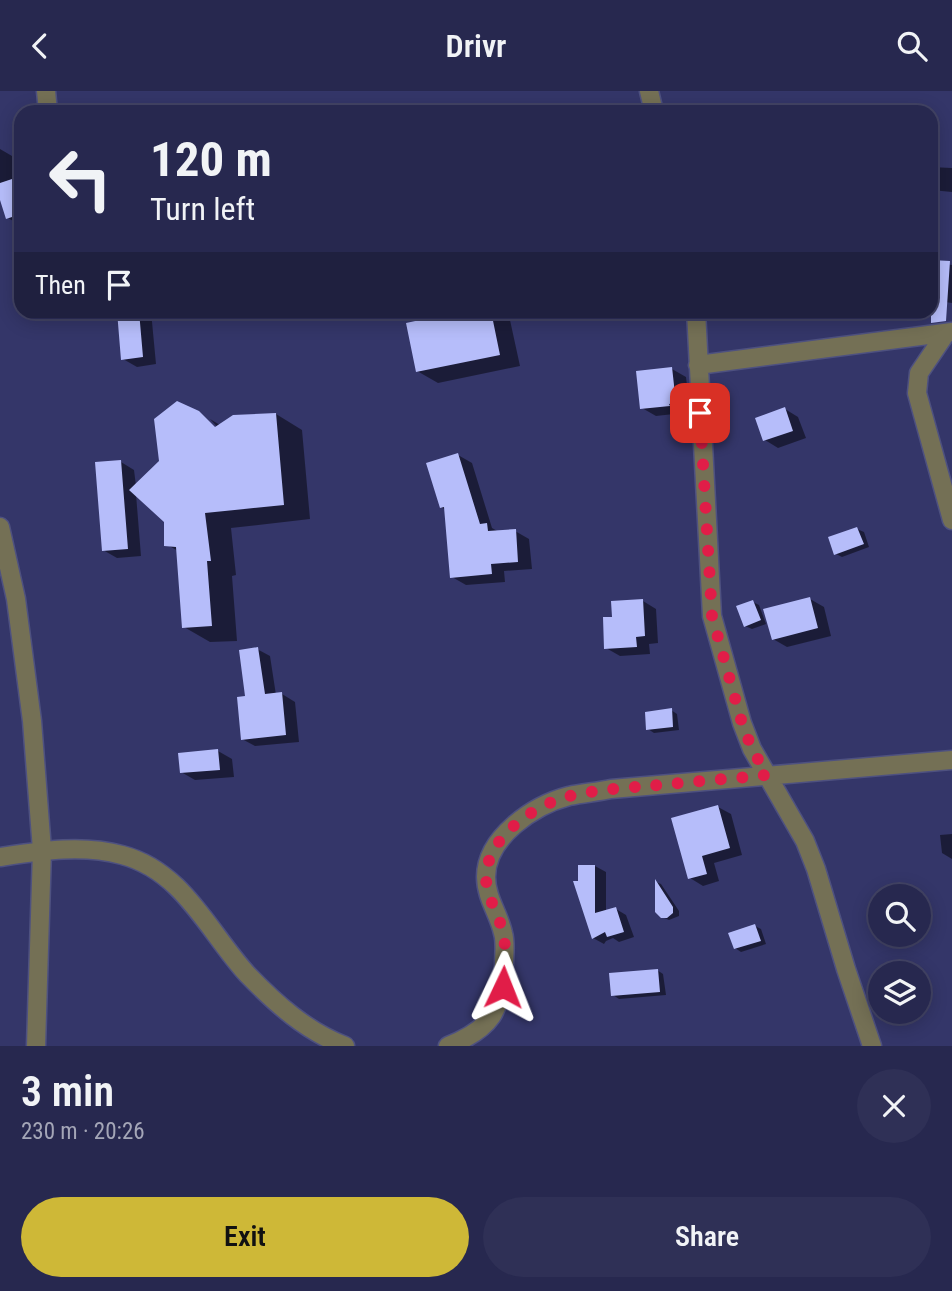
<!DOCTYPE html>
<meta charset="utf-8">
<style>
:root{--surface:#27284f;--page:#2f3056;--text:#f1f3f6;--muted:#a4a6b7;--line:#434466;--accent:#ceb837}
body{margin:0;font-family:"Roboto Condensed",sans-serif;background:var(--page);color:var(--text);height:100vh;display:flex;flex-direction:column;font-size:26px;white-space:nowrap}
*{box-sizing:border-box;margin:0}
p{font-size:23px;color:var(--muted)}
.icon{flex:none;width:38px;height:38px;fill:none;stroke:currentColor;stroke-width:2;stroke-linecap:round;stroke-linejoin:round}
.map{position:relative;height:955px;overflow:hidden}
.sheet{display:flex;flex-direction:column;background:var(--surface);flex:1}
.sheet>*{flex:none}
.top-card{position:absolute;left:14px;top:14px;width:924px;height:214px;border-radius:21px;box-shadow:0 4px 18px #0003,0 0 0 2px var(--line);background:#27284f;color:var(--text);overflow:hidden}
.buttons{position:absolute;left:868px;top:793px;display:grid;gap:14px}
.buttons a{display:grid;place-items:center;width:63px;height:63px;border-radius:50%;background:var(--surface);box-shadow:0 4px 18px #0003,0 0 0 2px var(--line);font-size:35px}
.pin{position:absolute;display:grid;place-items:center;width:60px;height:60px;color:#fff;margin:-30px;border-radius:14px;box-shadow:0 4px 10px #0006}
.me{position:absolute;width:77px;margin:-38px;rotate:2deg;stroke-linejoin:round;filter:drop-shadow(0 0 5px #0008)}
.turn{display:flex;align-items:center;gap:24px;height:147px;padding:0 21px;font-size:32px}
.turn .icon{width:91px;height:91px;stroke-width:2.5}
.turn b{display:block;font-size:49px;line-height:60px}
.then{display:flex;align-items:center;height:66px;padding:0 21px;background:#0003;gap:14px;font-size:26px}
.round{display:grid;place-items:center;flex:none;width:74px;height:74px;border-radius:37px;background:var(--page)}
.overview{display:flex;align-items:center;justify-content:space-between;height:119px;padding:0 21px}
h1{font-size:42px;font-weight:600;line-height:52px}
.cta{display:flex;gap:14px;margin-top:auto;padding:14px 21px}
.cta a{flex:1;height:80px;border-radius:42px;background:var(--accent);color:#111;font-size:28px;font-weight:600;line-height:80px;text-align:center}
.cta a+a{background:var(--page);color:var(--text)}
header{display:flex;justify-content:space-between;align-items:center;height:91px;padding:0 21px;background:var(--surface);font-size:32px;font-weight:600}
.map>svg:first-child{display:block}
.shadow{fill:#0007}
.building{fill:#b6bdfa}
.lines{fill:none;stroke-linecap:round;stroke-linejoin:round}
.minor-casing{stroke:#4e5180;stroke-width:21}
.minor{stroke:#747055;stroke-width:18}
.route{stroke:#e11d48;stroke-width:12;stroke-dasharray:0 21.6}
</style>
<header><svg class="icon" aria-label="back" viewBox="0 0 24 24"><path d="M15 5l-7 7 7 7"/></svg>Drivr<svg class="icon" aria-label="search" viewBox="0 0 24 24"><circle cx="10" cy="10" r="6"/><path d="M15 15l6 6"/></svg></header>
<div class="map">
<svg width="952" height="955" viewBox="0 0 952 955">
<rect width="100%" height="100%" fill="#343669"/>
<path class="shadow" d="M553,12l14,9h-48l-1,-5z
M0,58l12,7 9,22 -1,47 -12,-7 -8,-24z
M931,76l21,1v24l-21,-2z
M931,171l21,3v38l-21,-3z
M118,220h33l5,53 -19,3 -14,-8z
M471,220h25l14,9 10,46 -82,17 -21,-12z
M672,278l14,8 4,33 -7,1v2l-27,3 -14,-8z
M785,318l13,8 8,21 -28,10 -13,-8z
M276,323l26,16 8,89 -79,9 5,47 -4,1 5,65 -27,1 -26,-15 -6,-76 -12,-7 -1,-23 -29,-27 5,62 -24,2 -14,-8 18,-88 13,8 2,16 84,-52 2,-2 -12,-13 10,6z
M458,364l14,8 20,65 7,4 16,-1 14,8 3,30 -28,2 1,11 -39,3 -14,-8 -6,-67 -5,-3z
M857,438l7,3 5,15 -27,10 -6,-3z
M810,508l14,8 7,29 -44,11 -14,-8z
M643,510l13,8 2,34 -9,1 1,10 -30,2 -14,-8 8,-30z
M753,511l6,3 7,19 -14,5 -7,-3z
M257,558l13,7 6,39 6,-1 13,8 4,40 -44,4 -13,-7 5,-41z
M671,619l6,4 2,16 -25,3 -6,-4z
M218,660l14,8 2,18 -39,3 -14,-8z
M718,716l13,7 11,41 -28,8 5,18 -16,5 -13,-8z
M952,743v25l-10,-6 -2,-18z
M579,775h16l11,6v40l10,-3 10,6 8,22 -15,5 -6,-4 -7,3 -2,3 -11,-6 -14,-55z
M656,791l5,2 18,27v5l-10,4 -7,-3z
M909,799l7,6h-21l-1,-1z
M755,835l6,3 5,15 -25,8 -6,-4z
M657,879l6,4 3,21 -47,4 -6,-4z"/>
<path class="building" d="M21,85v38l-15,5 -6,-19v-17z
M931,169l19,1 -4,60 -15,2z
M117,220h22l4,46 -22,3z
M462,220h29l9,44 -84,17 -10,-49z
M672,276l4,36 -7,1 1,2 -30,3 -4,-38z
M177,310l22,10 16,16 18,-12 43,-2 8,92 -79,8 6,48h-4l5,65 -30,2 -6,-81 -12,-1v-24l-35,-32 30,-29 -5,-42z
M785,316l8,24 -30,10 -8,-23z
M458,362l22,71 7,-1 1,8 28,-2 2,33 -27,2 1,10 -42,4 -6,-71 -4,1 -14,-45z
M121,369l7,89 -26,2 -7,-89z
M857,436l7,17 -30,11 -6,-18z
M810,506l8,31 -46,12 -9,-31z
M643,508l2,37 -9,1 1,10 -33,2 -1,-32h9l-1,-16z
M753,509l8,20 -17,7 -8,-21z
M258,556l7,47 17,-2 4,43 -45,5 -4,-43 8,-1 -6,-46z
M672,617l1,19 -27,3 -1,-18z
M218,658l2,21 -40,3 -2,-20z
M718,714l12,43 -28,8 5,18 -19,5 -17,-61z
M578,774h17v48l21,-6 8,25 -17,5 -2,-5 -13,7 -19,-58h5z
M655,788l18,28v6l-6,5h-6l-6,-6z
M755,833l6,17 -27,8 -6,-16z
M658,878l2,23 -49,4 -2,-23z"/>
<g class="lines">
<defs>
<path id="minor" d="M46,0l2,21
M649,0l5,21
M696,220l16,305 30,107 10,26 53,92 11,28 30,100 26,77
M946,242l-27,40 -2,20 35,127
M698,274l254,-33
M0,436l16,72 16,122 10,129 -6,196
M0,766c40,-6 82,-13 122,-2 61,16 86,76 125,119 29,30 59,57 98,72
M448,955c43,-17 54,-35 56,-81 0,-10 2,-22 -1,-32 -4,-19 -17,-35 -17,-56 0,-40 48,-72 83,-81 14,-3 28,-4 42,-7l341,-29"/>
</defs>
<use href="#minor" class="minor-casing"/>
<use href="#minor" class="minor"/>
</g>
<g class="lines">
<path class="route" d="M503,896c1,-17 4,-37 0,-54 -4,-19 -17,-36 -17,-56 1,-40 48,-72 84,-81 25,-6 53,-8 79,-10 39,-4 79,-7 118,-11l-15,-26 -10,-26 -30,-107 -12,-203"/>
</g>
</svg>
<div class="buttons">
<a><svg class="icon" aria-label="search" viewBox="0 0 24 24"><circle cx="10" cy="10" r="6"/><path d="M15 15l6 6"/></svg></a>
<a><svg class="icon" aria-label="layers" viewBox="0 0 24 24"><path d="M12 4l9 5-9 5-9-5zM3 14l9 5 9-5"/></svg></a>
</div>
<div class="pin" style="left:700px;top:322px;background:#d93025"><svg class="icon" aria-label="arrive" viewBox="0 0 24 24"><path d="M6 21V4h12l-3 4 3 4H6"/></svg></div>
<svg class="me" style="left:503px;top:896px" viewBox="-20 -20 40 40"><path d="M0-17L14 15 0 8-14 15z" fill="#e11d48" stroke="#fff" stroke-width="4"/></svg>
<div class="top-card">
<div class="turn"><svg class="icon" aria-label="left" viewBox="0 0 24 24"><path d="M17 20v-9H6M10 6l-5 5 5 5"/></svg><div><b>120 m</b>Turn left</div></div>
<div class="then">Then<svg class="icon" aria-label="arrive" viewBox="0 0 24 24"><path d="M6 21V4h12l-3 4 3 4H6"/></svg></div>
</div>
</div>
<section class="sheet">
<div class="overview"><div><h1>3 min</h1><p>230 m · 20:26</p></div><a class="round"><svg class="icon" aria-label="close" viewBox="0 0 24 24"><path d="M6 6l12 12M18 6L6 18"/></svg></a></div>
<div class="cta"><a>Exit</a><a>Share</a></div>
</section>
